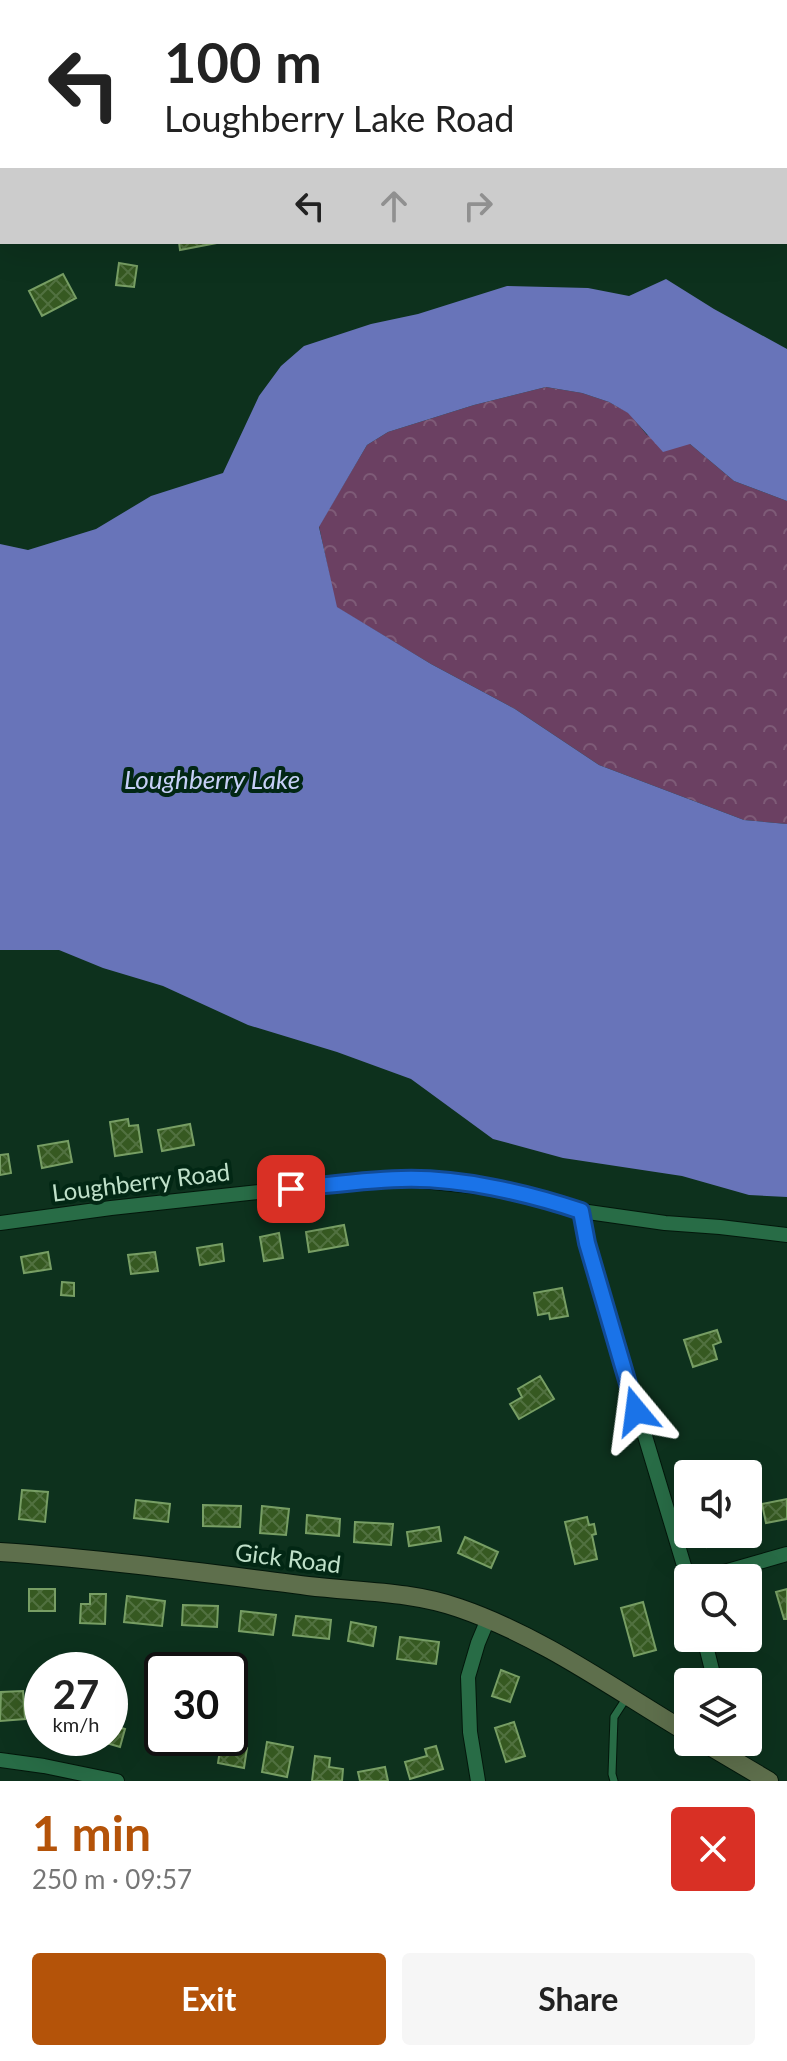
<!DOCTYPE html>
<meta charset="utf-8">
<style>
:root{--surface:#fff;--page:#f6f6f6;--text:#222;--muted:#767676;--accent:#b45309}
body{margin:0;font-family:Lato,sans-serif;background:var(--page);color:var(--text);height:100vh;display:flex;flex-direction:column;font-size:30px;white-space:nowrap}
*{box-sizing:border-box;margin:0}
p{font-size:26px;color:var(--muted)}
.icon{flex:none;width:44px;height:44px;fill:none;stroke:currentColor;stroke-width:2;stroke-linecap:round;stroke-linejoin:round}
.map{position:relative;height:1781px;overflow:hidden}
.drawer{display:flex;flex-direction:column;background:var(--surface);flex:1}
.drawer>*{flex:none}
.top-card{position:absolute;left:0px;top:0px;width:788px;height:244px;box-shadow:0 8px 32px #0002;background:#fff;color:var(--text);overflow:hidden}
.buttons{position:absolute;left:674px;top:1460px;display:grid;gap:16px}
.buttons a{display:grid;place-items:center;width:88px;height:88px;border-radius:8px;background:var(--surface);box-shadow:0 8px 32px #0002;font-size:40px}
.speed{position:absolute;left:24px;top:1652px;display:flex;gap:16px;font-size:40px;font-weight:700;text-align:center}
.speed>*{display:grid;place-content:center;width:104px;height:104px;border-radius:50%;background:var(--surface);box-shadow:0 8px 32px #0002;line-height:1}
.speed small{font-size:20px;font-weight:400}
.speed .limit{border:4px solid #111;border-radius:12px;background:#fff;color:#111}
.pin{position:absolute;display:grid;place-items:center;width:68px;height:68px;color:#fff;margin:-34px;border-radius:16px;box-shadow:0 4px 12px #0006}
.me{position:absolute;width:88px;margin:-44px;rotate:344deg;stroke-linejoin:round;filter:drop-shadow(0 0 6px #0008)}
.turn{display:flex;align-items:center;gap:28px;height:168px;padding:0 32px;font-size:36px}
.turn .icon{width:104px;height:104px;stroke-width:2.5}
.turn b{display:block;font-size:56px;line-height:68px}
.lanes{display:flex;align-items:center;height:76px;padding:0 32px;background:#0003;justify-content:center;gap:40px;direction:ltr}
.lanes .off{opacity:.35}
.round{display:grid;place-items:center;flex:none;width:84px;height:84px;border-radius:8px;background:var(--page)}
.headline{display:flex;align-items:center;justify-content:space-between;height:136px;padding:0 32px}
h1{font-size:48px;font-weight:700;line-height:60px;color:var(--accent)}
.primary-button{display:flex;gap:16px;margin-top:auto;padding:16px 32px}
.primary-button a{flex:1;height:92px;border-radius:8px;background:var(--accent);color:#fff;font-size:32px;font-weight:700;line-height:92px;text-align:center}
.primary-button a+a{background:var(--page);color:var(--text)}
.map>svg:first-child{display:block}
.forest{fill:url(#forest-crowns)}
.water{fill:#6874b9}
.building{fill:url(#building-cross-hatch);stroke:#779e64;stroke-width:2}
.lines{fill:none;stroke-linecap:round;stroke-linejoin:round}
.lane-casing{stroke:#03170b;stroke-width:9}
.street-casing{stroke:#03170b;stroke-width:16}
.secondary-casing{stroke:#03170b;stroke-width:20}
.lane{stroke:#286c46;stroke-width:7}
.street{stroke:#286c46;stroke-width:14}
.secondary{stroke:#5e6f4c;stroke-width:18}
.route-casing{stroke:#114b97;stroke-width:20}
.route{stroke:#1a73e8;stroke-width:14}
.labels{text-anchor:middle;stroke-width:8;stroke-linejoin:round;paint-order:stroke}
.street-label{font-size:24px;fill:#bfe0c9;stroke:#022714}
.water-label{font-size:26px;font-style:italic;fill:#c6cff6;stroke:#022714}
</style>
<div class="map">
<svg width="787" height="1781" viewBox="0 0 787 1781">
<defs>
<pattern id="forest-crowns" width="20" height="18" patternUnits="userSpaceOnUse" patternTransform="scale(2)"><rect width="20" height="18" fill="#6b4062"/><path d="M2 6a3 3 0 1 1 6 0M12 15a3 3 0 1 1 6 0" fill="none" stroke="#7e5b77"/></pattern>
<pattern id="building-cross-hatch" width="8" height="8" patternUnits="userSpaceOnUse" patternTransform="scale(2)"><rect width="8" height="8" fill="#365921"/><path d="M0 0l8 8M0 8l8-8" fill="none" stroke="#517140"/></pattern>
</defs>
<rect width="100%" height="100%" fill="#0d311d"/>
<path class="forest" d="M546,387l36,6 27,9 20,11 18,22 43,9 44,37 53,20v323l-43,-4 -145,-55 -84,-56 -84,-45 -95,-57 -17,-81 48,-81 21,-13 86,-27z"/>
<path class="water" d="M666,279l48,30 73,40v152l-53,-20 -44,-37 -27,8 -35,-39 -19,-11 -27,-9 -36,-6 -72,18 -86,27 -21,13 -48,82 18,80 94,57 84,45 84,56 145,55 43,4v373l-38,-2 -67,-19 -119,-18 -70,-19 -82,-60 -74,-27 -89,-27 -85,-39 -60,-18 -44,-18h-59v-406l28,6 68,-21 55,-33 72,-23 36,-77 22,-30 23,-20 67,-22 47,-10 89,-28 81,2 41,8z"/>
<path class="building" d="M179,242h43l-42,8z
M119,263l18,3 -3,21 -18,-2z
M63,274l13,24 -34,18 -13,-25z
M128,1119l1,7 9,-1 4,27 -27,4 -5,-34z
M190,1124l4,21 -32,6 -4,-21z
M68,1141l4,21 -30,6 -4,-22z
M8,1154l3,19 -11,2v-20z
M344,1225l4,20 -39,7 -3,-20z
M279,1233l4,25 -19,3 -4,-24z
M222,1244l2,17 -24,4 -3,-17z
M48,1252l3,17 -27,4 -3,-16z
M155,1252l3,19 -27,3 -3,-19z
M62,1282l12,1v13l-13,-1z
M562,1288l6,28 -18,3 -1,-6 -11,2 -4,-22z
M717,1330l4,12 -8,3 4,14 -24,8 -9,-27z
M540,1376l14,23 -35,20 -9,-15 12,-7 -4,-8z
M22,1490l26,2 -3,30 -26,-3z
M787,1499v20l-21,4 -4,-19z
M136,1500l34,4 -2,18 -34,-4z
M203,1505l38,1 -1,21 -37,-1z
M262,1506l27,3 -3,26 -26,-2z
M307,1515l33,4 -1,17 -33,-3z
M587,1517l2,8 5,-1 2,10 -4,1 5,24 -22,5 -10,-42z
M355,1522l38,2 -2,21 -37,-3z
M439,1527l2,14 -32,5 -2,-14z
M703,1534h22l2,7 -20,6z
M465,1537l33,15 -7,16 -33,-15z
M29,1589h26v22h-26z
M787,1589v30h-3l-8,-27z
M90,1594h16l-1,30 -25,-1 1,-19h9z
M127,1596l38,5 -3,25 -38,-4z
M643,1602l13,48 -22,6 -13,-48z
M183,1605l35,1 -1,21 -35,-2z
M748,1606l9,30 -20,6 -1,-4h12z
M241,1611l35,4 -3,20 -34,-4z
M296,1616l35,4 -2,19 -36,-4z
M351,1622l25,5 -3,19 -25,-5z
M400,1637l39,5 -3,22 -39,-5z
M501,1670l18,7 -9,25 -18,-6z
M23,1691l2,28 -25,2 1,-29z
M514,1722l11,34 -19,6 -11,-34z
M110,1725l15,4 -5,18 -24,-7v-2h14z
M154,1732l8,1v5h19l-4,16 -27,-5z
M267,1742l26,5 -6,30 -25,-5z
M221,1744l26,4 -3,20 -26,-5z
M436,1746l7,23 -33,10 -5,-17 22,-6 -2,-7z
M315,1756l15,2 -1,9 14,2 -1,12h-30z
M385,1767l3,14h-28l-2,-9z"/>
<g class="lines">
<defs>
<path id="lane" d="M175,0l1,2
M268,0v2
M299,0l1,2
M713,2l11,-2
M614,1781l-2,-7 2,-57 13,-20"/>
<path id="street" d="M117,0l1,2
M734,0l1,2
M786,38h1
M786,190l1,4
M581,1211l6,32 101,336
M0,1223l111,-15 240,-26 52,-3 89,9 49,10 40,13 84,12 55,4 67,8
M703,1578l84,-24
M704,1638l11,44
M0,1760l44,6 73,15
M478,1781l-8,-49 -2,-55 10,-34 10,-24"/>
<path id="secondary" d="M0,1552c103,7 206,21 308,34 50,6 103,5 151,22 82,28 155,81 229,125
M703,1742l66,39"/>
</defs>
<use href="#lane" class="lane-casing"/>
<use href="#street" class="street-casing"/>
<use href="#secondary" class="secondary-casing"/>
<use href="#lane" class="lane"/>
<use href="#street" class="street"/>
<use href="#secondary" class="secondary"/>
</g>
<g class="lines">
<defs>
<path id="route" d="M291,1189c36,-4 73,-9 110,-10 58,-2 126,14 180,32l6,32 49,168"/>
</defs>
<use href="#route" class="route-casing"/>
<use href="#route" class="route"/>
</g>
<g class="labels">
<g class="street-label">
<text transform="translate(141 1183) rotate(-7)" y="8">Loughberry Road</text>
<text transform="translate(288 1559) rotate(7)" y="8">Gick Road</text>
</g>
<g class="water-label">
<text x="212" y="789">Loughberry Lake</text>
</g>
</g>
</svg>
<div class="buttons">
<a><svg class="icon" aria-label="sound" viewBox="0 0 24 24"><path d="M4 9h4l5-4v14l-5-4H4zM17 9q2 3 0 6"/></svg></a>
<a><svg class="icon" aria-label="search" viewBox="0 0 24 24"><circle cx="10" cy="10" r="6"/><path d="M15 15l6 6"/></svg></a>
<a><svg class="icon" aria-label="layers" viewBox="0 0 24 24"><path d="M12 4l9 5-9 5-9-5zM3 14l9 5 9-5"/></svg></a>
</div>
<div class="speed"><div>27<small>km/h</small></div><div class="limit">30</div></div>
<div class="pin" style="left:291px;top:1189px;background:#d93025"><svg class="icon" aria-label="arrive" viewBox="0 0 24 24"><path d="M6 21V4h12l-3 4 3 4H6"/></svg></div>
<svg class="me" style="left:636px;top:1411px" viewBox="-20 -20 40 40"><path d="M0-17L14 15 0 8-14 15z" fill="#1a73e8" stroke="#fff" stroke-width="4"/></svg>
<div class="top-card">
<div class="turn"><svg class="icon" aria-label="left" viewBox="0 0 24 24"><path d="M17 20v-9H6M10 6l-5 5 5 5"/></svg><div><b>100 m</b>Loughberry Lake Road</div></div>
<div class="lanes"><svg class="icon" aria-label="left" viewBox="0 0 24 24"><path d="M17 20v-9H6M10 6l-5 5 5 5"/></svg><svg class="icon off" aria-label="ahead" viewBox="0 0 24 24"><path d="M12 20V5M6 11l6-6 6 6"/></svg><svg class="icon off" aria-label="right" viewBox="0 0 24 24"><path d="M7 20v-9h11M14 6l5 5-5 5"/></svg></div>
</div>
</div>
<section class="drawer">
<div class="headline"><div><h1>1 min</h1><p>250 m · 09:57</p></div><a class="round" style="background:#d93025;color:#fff"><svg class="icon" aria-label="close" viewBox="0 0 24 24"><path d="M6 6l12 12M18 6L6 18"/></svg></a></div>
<div class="primary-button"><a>Exit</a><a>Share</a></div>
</section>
